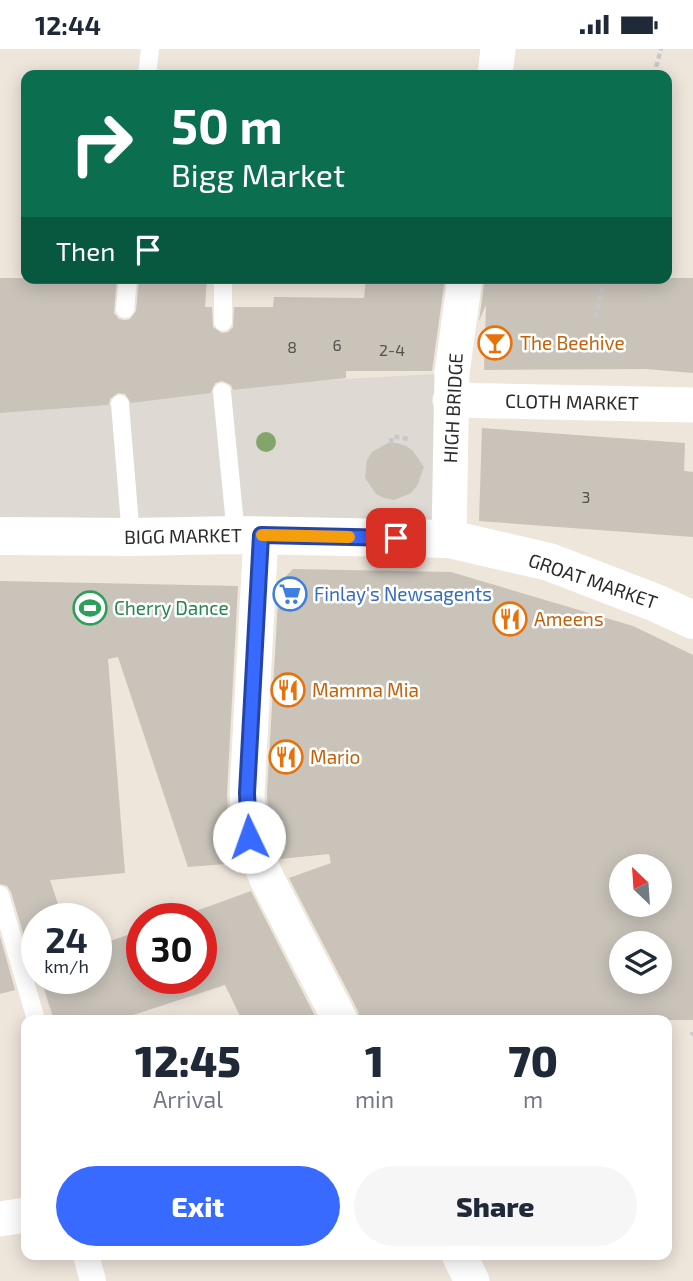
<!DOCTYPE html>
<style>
:root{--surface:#fff;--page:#f6f6f7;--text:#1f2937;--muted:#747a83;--accent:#386aff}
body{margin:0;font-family:"Exo 2",sans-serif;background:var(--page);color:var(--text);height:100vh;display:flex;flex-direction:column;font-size:26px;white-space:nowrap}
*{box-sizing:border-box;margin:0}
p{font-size:23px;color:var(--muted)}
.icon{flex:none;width:38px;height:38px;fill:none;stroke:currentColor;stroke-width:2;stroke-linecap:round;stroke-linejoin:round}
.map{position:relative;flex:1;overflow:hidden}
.side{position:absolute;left:21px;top:966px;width:651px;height:245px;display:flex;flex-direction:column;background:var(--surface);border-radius:14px;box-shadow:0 4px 18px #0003}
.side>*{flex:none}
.top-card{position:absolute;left:21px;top:21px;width:651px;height:214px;border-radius:14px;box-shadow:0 4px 18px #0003;background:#0b6e4f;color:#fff;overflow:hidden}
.needle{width:46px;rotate:335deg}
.tools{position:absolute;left:609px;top:805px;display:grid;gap:14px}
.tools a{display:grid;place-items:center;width:63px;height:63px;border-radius:50%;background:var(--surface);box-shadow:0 4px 18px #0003;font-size:35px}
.speed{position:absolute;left:21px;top:854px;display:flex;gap:14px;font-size:35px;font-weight:700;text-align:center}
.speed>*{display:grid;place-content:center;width:91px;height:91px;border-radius:50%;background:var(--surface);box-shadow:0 4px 18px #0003;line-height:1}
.speed small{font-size:18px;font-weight:400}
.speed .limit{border:10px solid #d22;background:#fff;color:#111}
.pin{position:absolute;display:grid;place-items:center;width:60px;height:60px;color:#fff;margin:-30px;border-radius:14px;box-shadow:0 4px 10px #0006}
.me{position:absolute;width:77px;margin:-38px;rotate:357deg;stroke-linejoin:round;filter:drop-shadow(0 0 5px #0008)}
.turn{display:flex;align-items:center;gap:24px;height:147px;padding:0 35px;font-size:32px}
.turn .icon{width:91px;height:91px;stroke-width:2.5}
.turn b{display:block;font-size:49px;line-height:60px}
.then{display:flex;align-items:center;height:66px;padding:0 35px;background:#0003;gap:14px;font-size:26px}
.eta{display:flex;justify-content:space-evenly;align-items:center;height:119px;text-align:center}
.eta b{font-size:42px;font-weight:800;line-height:49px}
.action{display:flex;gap:14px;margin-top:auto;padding:14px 35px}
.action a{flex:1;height:80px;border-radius:42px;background:var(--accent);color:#fff;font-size:28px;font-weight:800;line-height:80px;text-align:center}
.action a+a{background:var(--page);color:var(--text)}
.status{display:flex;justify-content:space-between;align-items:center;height:49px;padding:0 35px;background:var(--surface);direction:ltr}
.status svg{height:19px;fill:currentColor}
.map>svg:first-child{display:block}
.plaza{fill:#ded9d3}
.building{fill:#c9c3ba;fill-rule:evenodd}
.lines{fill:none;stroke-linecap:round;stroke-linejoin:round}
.path{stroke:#c8c8c8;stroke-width:4.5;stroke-dasharray:5 3.5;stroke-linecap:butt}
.service{stroke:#fff;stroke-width:18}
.pedestrian{stroke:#fff;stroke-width:26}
.minor{stroke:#fff;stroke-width:35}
.secondary{stroke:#fff;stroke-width:38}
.tree{fill:#83a56c}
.route-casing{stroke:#2445a6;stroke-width:18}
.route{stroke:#386aff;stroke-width:12}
.slow{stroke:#f59e0b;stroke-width:12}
.labels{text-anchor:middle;stroke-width:5;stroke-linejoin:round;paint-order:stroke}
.number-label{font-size:16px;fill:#52514f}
.food-label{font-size:19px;fill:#c56008;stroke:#fff;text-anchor:start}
.street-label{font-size:19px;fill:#2b2b2b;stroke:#fff}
.shop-label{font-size:19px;fill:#366cbe;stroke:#fff;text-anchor:start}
.leisure-label{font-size:19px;fill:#27864d;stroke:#fff;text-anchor:start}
</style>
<div class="status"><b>12:44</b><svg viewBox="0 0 49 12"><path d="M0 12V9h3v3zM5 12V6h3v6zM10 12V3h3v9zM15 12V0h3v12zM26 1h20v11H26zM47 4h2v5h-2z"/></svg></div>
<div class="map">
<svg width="693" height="1232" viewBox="0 0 693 1232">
<rect width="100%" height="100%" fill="#eee5db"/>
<path class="plaza" d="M436,325l1,147 -437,-4v-104l120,-9 191,-23z"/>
<path class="building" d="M0,229h117l-3,35 5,6 6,1 5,-1 6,-8 3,-33h68l-2,29h7l1,20 9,6 6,-1 5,-5 1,-20h39l1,-10 90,1 2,-20h79l-13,93h-86v7l-113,12 -2,-5 -9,-4 -7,2 -4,10 -80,10 -6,-9 -7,-1 -8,6 -1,6 -109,8z
M485,229h208v95l-47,-4 -162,1 2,-65 -7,16z
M482,379l203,15 -1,28 9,1v65l-214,-16z
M388,394h9l9,3 7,5 11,16 -7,19 -6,7 -17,7 -10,-2 -8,-4 -11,-16 2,-18 5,-8z
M293,520l158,3 182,54 60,29v365h-333l-2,-9 -69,-133 42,-15 -2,-9 -49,5 -11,-27 -2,-39 12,-210zM621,817h39v39h-39zM621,894h39v39h-39z
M0,532l238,5 -11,208 2,43 9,26 -50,4 -70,-210 -10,2 17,214 -75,7 13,39h-26v59h59v-32l46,-16v48h59v-59h-27l77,-28 66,129h-75l-17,-35 -107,35h-64l-12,-37 -4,1 -27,-92 -4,-6 -7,-2z
M0,887l15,54 -15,4z"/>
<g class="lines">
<path class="path" d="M654,26l7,-26
M595,268l10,-39
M391,394l1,-6h8l11,3
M691,986l2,-2"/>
<path class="service" d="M147,26l3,-26
M125,260l3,-31
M223,273v-39
M222,343l14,143
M120,355l11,133
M0,846l36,125"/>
<path class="pedestrian" d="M86,1206l7,26"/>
<path class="minor" d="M495,26l3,-26
M450,351l243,5
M261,486l-14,258 2,43 18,43 73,141
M449,490l3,-166 13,-95
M0,1170l26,-4
M459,1206l13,26"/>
<path class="secondary" d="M0,487l131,1 105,-2 213,4 100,23 107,41 37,17"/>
</g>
<circle class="tree" cx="266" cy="393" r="10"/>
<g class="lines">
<defs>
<path id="route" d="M249,788l-2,-44 14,-258 135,3"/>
</defs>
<use href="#route" class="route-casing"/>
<use href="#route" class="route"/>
<path class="slow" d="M262,486l87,2"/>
</g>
<defs>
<symbol id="bar-ring" viewBox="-11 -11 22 22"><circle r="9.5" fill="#fff" stroke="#e8710a" stroke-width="1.5"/><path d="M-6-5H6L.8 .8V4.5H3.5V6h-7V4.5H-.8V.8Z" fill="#e8710a"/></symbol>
<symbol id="supermarket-ring" viewBox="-11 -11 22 22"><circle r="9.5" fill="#fff" stroke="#3f7fe0" stroke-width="1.5"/><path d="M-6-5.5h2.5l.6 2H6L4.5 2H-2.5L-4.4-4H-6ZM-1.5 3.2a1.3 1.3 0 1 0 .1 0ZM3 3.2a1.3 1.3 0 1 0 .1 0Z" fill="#3f7fe0"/></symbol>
<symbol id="stadium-ring" viewBox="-11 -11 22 22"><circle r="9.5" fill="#fff" stroke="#2e9e5b" stroke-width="1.5"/><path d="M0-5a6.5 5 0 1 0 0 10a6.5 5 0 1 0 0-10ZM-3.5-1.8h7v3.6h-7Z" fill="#2e9e5b"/></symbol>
<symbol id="restaurant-ring" viewBox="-11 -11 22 22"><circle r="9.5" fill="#fff" stroke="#e8710a" stroke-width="1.5"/><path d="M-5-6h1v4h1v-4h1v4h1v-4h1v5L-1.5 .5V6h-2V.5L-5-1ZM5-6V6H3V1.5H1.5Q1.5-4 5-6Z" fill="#e8710a"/></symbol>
</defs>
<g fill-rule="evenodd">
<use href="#bar-ring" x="476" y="275" width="38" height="38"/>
<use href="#supermarket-ring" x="271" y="526" width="38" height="38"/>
<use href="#stadium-ring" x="71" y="540" width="38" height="38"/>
<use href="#restaurant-ring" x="491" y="551" width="38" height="38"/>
<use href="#restaurant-ring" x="269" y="622" width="38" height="38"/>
<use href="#restaurant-ring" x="267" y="689" width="38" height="38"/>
</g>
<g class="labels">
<g class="number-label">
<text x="337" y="302">6</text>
<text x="292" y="304">8</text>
<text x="392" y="307">2-4</text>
<text x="586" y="454">3</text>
</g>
<g class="food-label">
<text x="520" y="301">The Beehive</text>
<text x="534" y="577">Ameens</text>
<text x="312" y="648">Mamma Mia</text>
<text x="310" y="715">Mario</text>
</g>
<g class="street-label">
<text transform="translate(572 353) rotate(1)" y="7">CLOTH MARKET</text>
<text transform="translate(453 359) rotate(-87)" y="7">HIGH BRIDGE</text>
<text transform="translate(183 487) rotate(-1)" y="7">BIGG MARKET</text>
<text transform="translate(593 532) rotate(19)" y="7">GROAT MARKET</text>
</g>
<g class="shop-label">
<text x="314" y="552">Finlay's Newsagents</text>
</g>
<g class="leisure-label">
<text x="114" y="566">Cherry Dance</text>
</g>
</g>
</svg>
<div class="tools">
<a><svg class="needle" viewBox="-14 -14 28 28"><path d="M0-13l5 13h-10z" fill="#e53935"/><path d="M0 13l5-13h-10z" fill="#747a83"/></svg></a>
<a><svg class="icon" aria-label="layers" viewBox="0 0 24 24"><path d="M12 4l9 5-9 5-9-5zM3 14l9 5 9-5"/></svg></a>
</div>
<div class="speed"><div>24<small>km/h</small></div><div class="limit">30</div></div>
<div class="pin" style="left:396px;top:489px;background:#d93025"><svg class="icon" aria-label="arrive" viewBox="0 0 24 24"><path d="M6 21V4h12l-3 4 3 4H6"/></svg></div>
<svg class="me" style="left:249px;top:788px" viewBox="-20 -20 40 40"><circle r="19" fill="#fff"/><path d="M0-13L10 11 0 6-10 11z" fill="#386aff"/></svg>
<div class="top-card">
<div class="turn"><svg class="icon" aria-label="right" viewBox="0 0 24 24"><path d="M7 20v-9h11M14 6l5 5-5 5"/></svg><div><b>50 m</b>Bigg Market</div></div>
<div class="then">Then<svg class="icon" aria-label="arrive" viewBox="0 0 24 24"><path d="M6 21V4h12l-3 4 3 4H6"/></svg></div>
</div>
<section class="side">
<div class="eta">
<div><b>12:45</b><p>Arrival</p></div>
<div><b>1</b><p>min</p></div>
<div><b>70</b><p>m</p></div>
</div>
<div class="action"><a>Exit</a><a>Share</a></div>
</section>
</div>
